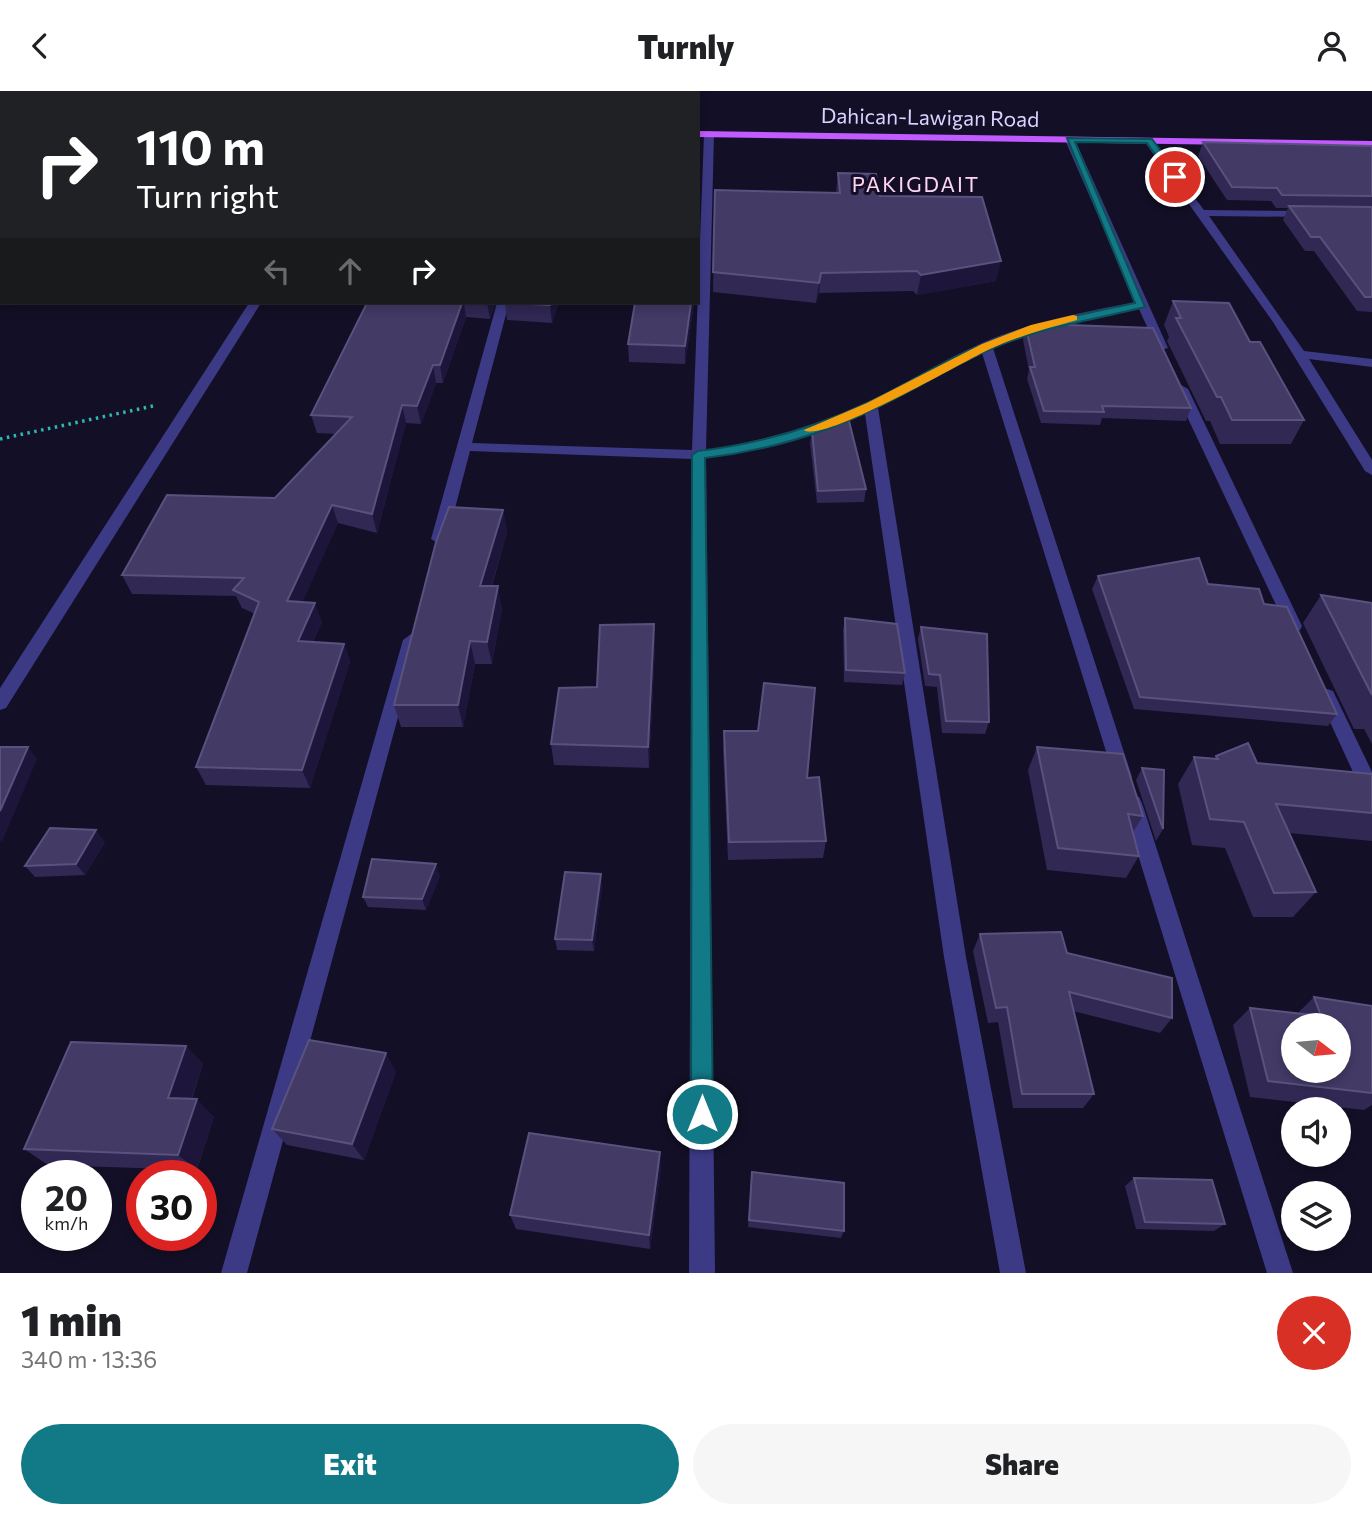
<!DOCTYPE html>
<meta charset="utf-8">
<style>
:root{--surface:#fff;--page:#f6f6f6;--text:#202124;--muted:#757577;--accent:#127987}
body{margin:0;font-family:Commissioner,sans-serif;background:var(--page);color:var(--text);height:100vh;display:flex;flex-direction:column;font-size:26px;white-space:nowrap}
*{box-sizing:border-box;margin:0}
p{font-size:23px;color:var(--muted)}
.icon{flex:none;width:38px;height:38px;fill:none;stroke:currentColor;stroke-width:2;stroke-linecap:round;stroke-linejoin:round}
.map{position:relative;height:1182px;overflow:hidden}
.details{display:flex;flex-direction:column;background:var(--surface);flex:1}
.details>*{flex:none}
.top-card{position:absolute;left:0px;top:0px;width:700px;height:214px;box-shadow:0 4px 10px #0003;background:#202124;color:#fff;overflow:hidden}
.needle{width:46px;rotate:106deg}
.tools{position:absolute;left:1281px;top:922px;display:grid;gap:14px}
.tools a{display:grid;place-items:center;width:70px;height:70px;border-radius:50%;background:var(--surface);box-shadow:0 4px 10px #0003;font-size:35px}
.speed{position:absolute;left:21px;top:1069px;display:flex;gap:14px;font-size:35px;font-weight:700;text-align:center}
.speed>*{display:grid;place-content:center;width:91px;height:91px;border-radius:50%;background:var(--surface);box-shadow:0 4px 10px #0003;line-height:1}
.speed small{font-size:18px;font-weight:400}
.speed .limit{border:10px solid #d22;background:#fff;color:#111}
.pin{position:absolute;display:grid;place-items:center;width:60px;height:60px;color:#fff;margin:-30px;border:4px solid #fff;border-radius:50%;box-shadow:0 2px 7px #0007}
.me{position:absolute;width:77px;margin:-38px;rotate:0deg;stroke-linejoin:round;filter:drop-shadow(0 0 5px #0008)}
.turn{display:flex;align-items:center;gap:24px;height:147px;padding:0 21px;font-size:32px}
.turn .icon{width:91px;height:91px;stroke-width:2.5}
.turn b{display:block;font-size:49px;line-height:60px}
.lanes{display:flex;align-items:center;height:66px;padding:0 21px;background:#0003;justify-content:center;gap:35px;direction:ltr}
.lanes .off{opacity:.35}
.round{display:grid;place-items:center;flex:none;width:74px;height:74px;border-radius:37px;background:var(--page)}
.overview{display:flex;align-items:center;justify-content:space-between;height:119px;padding:0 21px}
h1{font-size:42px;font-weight:800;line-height:52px}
.cta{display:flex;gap:14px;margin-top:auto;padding:14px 21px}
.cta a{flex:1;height:80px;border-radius:42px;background:var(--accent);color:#fff;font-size:28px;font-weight:800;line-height:80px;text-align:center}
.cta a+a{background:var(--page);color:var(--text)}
header{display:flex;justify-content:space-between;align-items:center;height:91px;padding:0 21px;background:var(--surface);font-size:32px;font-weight:800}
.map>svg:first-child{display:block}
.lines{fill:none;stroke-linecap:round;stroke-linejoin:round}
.path{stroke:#2fb8b0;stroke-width:3.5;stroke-dasharray:2.5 4.5;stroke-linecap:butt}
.minor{fill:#3d3a85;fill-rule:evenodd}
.major{fill:#c25bff;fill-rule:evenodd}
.wall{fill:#312854}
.shaded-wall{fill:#1d163a}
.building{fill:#433a66;stroke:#5a527e;stroke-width:2;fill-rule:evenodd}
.route{fill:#127987;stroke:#0c4f58;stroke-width:2}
.slow{fill:#f59e0b}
.labels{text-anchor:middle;stroke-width:6;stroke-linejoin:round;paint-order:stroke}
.far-street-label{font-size:21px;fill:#d9d4ff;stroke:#130f26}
.far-neighbourhood-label{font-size:21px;letter-spacing:2px;fill:#ffd6f0;stroke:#130f26}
</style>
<header><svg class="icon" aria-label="back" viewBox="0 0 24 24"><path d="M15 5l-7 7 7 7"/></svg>Turnly<svg class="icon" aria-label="person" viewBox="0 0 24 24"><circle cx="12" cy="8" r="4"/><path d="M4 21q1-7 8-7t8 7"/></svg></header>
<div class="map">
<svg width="1372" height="1182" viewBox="0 0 1372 1182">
<rect width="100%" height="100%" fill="#130f26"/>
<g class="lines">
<path class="path" d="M0,348l153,-33"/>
<path class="minor" d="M709,40l5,3 -8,316c57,-9 111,-24 163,-48 38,-18 74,-42 113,-59 48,-21 102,-31 154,-41l-71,-162 5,-3 5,3 93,208 -10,3 -19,-42 -91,20 -55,19 139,429 -2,5 -7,3 -7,-3 -2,-5 -132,-424 -104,55 88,549 60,316h-26l-56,-316 -79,-543 -73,26 -86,18 9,815h-26l3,-814 -222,-8 -23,88 -8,5 -8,-5 66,-236h12l-37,140 220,7 12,-316z
M1149,47l55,72 105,1 5,3 -5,3 -100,-1 95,135 68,8v8l-63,-8 63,101v15l-7,-4 -92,-149 -129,-181z
M249,212h12l-255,405 -6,2v-22z
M1181,294l7,4 114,237 -2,4 -6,2 -8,-6 -112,-237z
M411,543l8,6 -172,633h-26l182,-633z
M1327,598l6,2 39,81v28l-7,-2 -47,-102 3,-5z
M1132,704l7,2 3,6 151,470h-26l-145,-470 3,-6z"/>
<path class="major" d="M0,32h2v6h-2z
M698,40l674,10v6l-674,-10z"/>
</g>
<path class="wall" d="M1203,51l169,4v166l-15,-1 -43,-60h-9l-22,-31 5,-12h-12l-5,-7 -44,-1 -29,-44z
M838,82l42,23 116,85 -79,14 -4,-4 -94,2 -3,10 -103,-11 2,-102 121,3z
M1173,210l77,41 54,78 -13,24h-71l-10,-23h-4l-39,-80 2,-4 -5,-12z
M367,212h129l-6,16 -24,-2 -23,66h-7l-15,41 -15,-1 -29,110 -39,-10 -36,79 20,20 -9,20 31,2 6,18 -40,126 -104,-3 -10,-18 59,-153 -13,-6 -6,-12 -104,-2 -10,-19 153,-77 61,-64 -19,-1 -6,-18z
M505,212h189l-9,61 -56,-2 -1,-18 7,-39h-77l-6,18 -45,-3z
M1026,237l165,80 -5,13 -84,-3 -2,7 -59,-2 -14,-44 2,-9 -6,-30z
M812,340l54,58 -2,13 -47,1 -7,-59z
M503,419l4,22 -15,54 10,22 -10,56h-17l-12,63h-62l-7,-22z
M1098,485l110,8 56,20 73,110 -9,12 -194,-17 -42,-120z
M1321,504l51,8v141l-8,-15h-10l-51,-106z
M845,527l60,55 -3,12 -58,-3 -1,-52z
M654,533l1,22 -6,122 -95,-3 -3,-21 46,-57z
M921,536l68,95 -4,12 -43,-1 -5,-46 -12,-1 -7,-47z
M724,640l83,47 19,63 -3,17 -95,2 -5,-110z
M1037,656l106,69 -10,16 6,24 -13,22 -79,-8 -19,-100z
M1216,665l41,7 115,11v67l-83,-8 27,59 -23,25h-40l-28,-69 -33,-3 -14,-61 16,-27 20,2z
M1142,677l21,61 -7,12 -20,-61z
M105,751l-20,33 -50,2 -10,-11z
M440,785l-14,34 -58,-3 -5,-10z
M602,794l-8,66 -37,-1 -2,-11z
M980,843l87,19 105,65 -12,15 -87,-22 21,83 -11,14h-70l-15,-86 -10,1 -15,-72z
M1314,906l58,9v99l-8,5 -114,-13 -17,-72 17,-17 48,5z
M186,955l17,18 -11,35 22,18 -17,53 -149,-5 -24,-16z
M396,981l-32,88 -77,-15 -15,-16z
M661,1077l-11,81 -134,-20 -6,-14z
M752,1081l92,59 -3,7 -93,-11z
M1134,1087l91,46 -11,7 -78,-2 -11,-43z"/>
<path class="shaded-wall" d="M1001,170l-5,20 -79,14 4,-20z
M821,182l-2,20 -3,10 3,-20z
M462,212h2l2,14 -23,66 -3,-18z
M487,212h9l-6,16z
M551,212h7v2l-6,18 -2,-18z
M691,212h3l-9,61v-18z
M433,274l3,18 -15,41 -4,-18z
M402,314l4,18 -29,110 -5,-19z
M332,414l6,18 -43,96 -8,-18z
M503,419l4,22 -22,76 -5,-22z
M498,495l4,22 -10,56 -5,-22z
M315,512l7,19 -17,37 -7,-18z
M654,533l1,22 -6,122 -1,-21z
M470,550l5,23 -12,63 -5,-22z
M344,553l6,18 -40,126 -8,-18z
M28,656l9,12 -35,83 -2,-2v-29z
M96,739l9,12 -20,33 -9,-11z
M436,773l4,12 -14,34 -4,-11z
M601,783l1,11 -8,66 -2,-11z
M186,955l17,18 -17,51 -18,-17z
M386,962l10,19 -32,88 -12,-16z
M197,1008l17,18 -17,53 -19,-15z
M660,1061l1,16 -11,81 -1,-14z"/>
<path class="building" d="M1203,51l169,4v50l-90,-1 -5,-7 -45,-1z
M838,82l38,1 4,22 102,1 19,64 -80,14 -4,-4 -96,2 -2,10 -106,-11 2,-82 125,3z
M1289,115l83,1v90h-7l-45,-60h-9z
M1173,210l56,2 21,39h10l44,78h-72l-11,-23h-4l-41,-79h5z
M367,212h95l-22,62h-7l-16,41 -15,-1 -30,109 -40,-9 -45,96 28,2 -17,38 46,3 -42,126 -106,-3 63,-165 -26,-12 11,-12 -122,-3 45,-80 108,3 77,-81 -41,-2z
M511,212h40l-1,2z
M635,212h56l-6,43 -57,-2z
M1040,233l113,4 38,80 -89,-2 2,6 -60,-1 -14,-44h5l-9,-39z
M848,326l18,72 -48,2 -6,-60z
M449,416l54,3 -23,76h18l-11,56 -17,-1 -12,64h-64l42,-163z
M1199,467l9,26 51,5 5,15 23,3 50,107 -197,-17 -42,-121z
M1321,504l51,8v92z
M845,527l52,6 8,49 -59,-3z
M654,533l-6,123 -97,-3 8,-56 38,-1 3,-62z
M921,536l66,7 2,88 -43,-1 -6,-46 -11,-1z
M764,592l51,5 -8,90 12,-1 7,64 -97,1 -5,-111h34z
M1248,652l9,20 115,11v39l-96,-9 40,88 -42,1 -30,-71 -34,-3 -16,-62 24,2 -2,-3z
M0,656h28l-28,64z
M1037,656l86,7 20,62 -15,-2 11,42 -81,-8z
M1142,677l22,2 -1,59z
M50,737l46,2 -20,34 -51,2z
M372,768l64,5 -14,35 -59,-2z
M565,781l36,2 -9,66 -37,-1z
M1061,841l6,21 105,25v40l-103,-26 25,102h-72l-15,-87 -11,1 -16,-74z
M1314,906l58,9v87l-104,-12 -18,-73 71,8zM1293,934h46v46h-46z
M309,949l77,13 -34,91 -80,-15z
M71,951l115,4 -18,52 29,1 -19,56 -154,-6z
M529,1042l131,19 -11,83 -139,-20z
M752,1081l92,11v48l-95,-11z
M1134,1087l78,2 13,44 -80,-2z"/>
<path class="route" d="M1067,47l85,1 28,38 -8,2 -25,-36 -72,-1 70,165c-52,13 -104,20 -154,42 -39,17 -75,40 -113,58 -54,27 -114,44 -173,51l8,656 -3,7 -8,3 -8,-3 -3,-7 1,-659 6,-4c59,-7 116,-23 169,-48 40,-18 78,-44 119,-60 48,-20 98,-29 149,-40z"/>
<path class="slow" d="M1073,224l4,1v4c-29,8 -59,16 -87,29 -26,12 -168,95 -186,81l63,-27 115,-59 49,-19z"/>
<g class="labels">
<g class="far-street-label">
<text transform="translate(930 27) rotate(1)" y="7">Dahican-Lawigan Road</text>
</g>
<g class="far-neighbourhood-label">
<text x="916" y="101">PAKIGDAIT</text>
</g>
</g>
</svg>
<div class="tools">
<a><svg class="needle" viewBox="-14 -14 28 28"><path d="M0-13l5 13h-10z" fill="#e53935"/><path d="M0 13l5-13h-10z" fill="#757577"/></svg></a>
<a><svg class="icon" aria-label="sound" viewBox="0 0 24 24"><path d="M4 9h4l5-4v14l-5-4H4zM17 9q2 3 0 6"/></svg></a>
<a><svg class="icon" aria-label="layers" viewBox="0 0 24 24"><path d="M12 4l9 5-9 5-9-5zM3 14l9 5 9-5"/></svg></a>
</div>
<div class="speed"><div>20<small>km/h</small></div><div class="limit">30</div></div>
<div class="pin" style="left:1175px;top:86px;background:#d93025"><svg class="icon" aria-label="arrive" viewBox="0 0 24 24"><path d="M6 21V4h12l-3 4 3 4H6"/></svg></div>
<svg class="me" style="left:702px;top:1023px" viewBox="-20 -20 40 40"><circle r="17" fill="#127987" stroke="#fff" stroke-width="3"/><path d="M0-11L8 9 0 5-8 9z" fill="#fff"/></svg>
<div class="top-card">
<div class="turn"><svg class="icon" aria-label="right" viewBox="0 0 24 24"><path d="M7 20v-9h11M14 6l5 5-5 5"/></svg><div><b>110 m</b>Turn right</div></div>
<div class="lanes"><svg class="icon off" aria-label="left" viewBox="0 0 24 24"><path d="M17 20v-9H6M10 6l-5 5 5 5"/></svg><svg class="icon off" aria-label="ahead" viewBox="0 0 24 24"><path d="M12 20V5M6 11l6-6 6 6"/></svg><svg class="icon" aria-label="right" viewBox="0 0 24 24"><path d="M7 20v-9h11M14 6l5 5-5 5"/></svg></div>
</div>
</div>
<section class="details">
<div class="overview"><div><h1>1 min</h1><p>340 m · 13:36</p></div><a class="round" style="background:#d93025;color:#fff"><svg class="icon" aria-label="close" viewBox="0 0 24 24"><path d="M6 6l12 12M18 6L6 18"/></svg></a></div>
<div class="cta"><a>Exit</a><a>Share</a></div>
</section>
